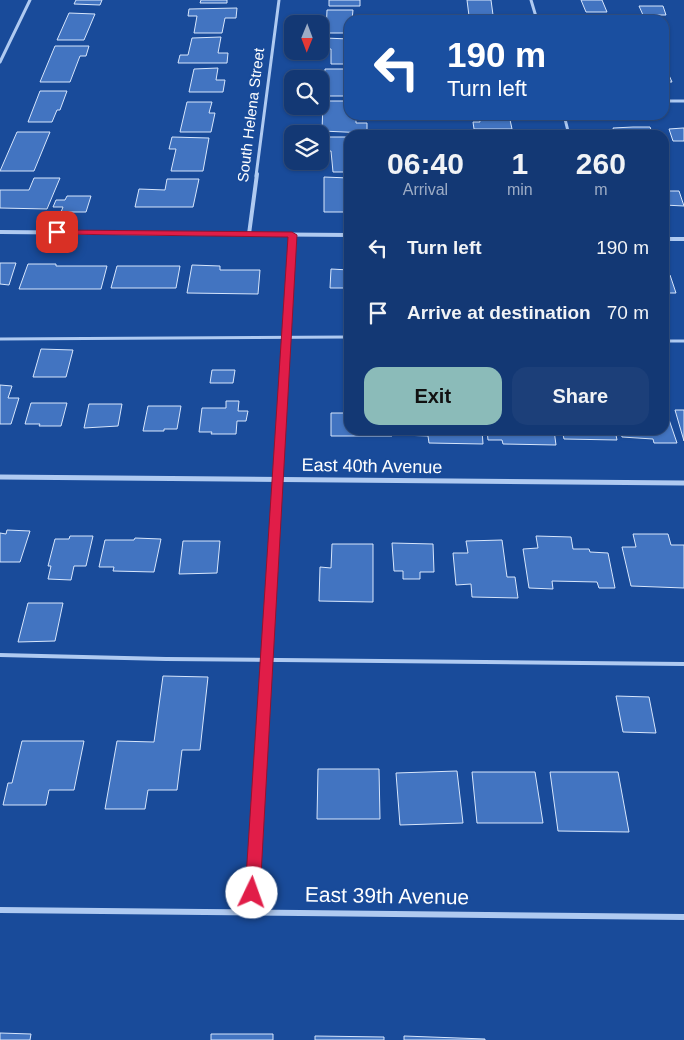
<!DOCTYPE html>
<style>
:root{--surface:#133874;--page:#1c3f79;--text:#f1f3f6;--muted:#9dacc5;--line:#325286;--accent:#8bbbb9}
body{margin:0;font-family:Helvetica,sans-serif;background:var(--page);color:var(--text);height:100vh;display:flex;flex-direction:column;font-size:19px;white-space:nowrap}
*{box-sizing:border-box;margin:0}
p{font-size:16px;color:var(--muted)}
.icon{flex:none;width:28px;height:28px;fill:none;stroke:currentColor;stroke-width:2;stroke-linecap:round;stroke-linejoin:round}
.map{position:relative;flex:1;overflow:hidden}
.sheet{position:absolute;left:344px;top:130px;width:325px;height:305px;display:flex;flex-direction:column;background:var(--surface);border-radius:15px;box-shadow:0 1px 4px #0004,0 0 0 1px var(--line)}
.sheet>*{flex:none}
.top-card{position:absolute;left:344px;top:15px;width:325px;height:105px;border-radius:15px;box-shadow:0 1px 4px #0004,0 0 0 1px var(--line);background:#1a4fa0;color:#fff;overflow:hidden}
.needle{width:32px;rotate:181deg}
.tools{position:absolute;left:284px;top:15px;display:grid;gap:10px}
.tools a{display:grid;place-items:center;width:45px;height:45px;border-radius:10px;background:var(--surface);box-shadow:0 1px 4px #0004,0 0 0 1px var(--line);font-size:25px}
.pin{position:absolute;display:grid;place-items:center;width:42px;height:42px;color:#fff;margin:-21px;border-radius:10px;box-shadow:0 2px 8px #0006}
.me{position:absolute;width:55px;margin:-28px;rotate:3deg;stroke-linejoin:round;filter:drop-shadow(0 0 4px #0008)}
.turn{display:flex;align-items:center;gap:18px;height:105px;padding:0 20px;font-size:22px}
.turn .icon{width:65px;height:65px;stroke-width:2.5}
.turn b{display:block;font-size:35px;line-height:42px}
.eta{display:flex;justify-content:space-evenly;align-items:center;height:85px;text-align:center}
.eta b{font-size:30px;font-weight:700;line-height:35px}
.action{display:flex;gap:10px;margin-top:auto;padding:10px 20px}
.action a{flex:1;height:58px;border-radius:15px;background:var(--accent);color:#111;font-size:20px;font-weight:700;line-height:58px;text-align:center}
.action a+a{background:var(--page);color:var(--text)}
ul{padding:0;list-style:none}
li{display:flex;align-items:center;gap:15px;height:65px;padding:0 20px}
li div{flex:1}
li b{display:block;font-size:19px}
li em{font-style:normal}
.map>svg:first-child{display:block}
.building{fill:#4274c1;stroke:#d7e6fc}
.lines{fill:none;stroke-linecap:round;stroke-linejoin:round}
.service-far1{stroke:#afcaf1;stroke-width:3}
.service{stroke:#afcaf1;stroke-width:4}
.minor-far3{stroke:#afcaf1;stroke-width:3}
.minor-far2{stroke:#afcaf1;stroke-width:4}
.minor-far1{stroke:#afcaf1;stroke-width:5}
.minor{stroke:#afcaf1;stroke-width:6}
.tertiary{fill:#afcaf1;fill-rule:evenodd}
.route{fill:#e11d48;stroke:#92132f}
.labels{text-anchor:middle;stroke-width:4;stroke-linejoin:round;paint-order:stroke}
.far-street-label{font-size:15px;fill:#fff;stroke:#194b9a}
.street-label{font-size:18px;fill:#fff;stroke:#194b9a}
.near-street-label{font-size:21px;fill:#fff;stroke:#194b9a}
</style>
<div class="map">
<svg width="684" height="1040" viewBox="0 0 684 1040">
<rect width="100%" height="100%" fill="#194b9a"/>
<path class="building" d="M76,0h26l-2,5 -26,-1z
M201,0h26v3h-27z
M329,0h31v6h-31z
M467,0h24l2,15h-10l1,5h-19v-4h4z
M581,0h21l5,12h-21z
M639,6h24l3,9h-23z
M237,8l-1,10h-11l-3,15h-28l3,-17h-9l1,-7z
M327,10h26l-1,10h-3v13h-23z
M69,13l26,1 -11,26h-27z
M588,17h34l1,3h10h-44z
M221,37l-3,16h10l-1,10h-49l2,-8h8l4,-17z
M325,38l24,1v25h-18v-15h-6z
M55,46h34l-3,10h-6l-10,26h-30z
M218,68l-2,12h9l-2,12h-34l5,-23z
M325,69h24v27h-26z
M664,73h4l4,9h-8z
M40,91h27l-7,19h-3l-5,12h-24z
M323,101h26v14h7v8h11v10l-45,-2z
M187,102h25l-3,11h6l-4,19h-31z
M479,115h30l3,14h-38l-1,-7h7z
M633,127h17l3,8h-38l-2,-7z
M683,128h1v13h-11l-4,-12z
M17,132h33l-16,39h-34z
M481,132h30l1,3h-30z
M172,137l37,1 -6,33h-32l5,-22h-7z
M322,137h27v35h-16l-2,-21h-9z
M324,177l25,1v34h-25z
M34,178h26l-13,31 -47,-1v-18h29z
M167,179h32l-6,28h-58l4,-18 26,1z
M664,187l2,4h13l5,15 -20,-1z
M67,196h24l-5,16h-25l2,-5h-10l3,-7h9z
M0,263h16l-7,22 -9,-1z
M28,264h28v2h51l-6,23h-82z
M192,265l28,1v4h40l-2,24 -71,-1z
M117,266h63l-4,22h-65z
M331,269l18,1v18h-19z
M664,275h6l6,18h-12z
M344,315h5v16h-5z
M41,349l32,1 -7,27h-33z
M212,370h23l-2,13h-23z
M0,385l12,1 -4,12h11l-8,26h-11z
M226,401h13l-1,10h10l-2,10h-9l-1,13h-25l1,-2h-13l3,-24h24z
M31,403h36l-6,23h-22l1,-2h-15z
M89,404h33l-4,22 -34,2z
M664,405l13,38h-23l-1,-4 -31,-2 -2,-7h44z
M148,406h33l-4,23h-13v2h-21z
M347,407h2v23h42l1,6h-61v-23h16z
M675,410h9v31z
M401,430h81l1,14 -54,-1 -1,-7 -27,-1z
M487,430h67l2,15 -53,-1 -1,-4h-14z
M562,430h53l2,10 -53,-1z
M7,530l23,1 -10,31h-20v-29l6,1z
M633,534h35l3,11h13v43l-53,-2 -9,-39h14z
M70,536h23l-7,30h-12l-3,14 -23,-1 3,-13h-3l7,-27h14z
M536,536l35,1 2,12h16l1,3 18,1 7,35h-16l-2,-6 -45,-1 1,8 -24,-1 -6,-39 15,-1z
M135,538l26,1 -7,33 -41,-1 1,-4h-15l6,-27h29z
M502,540l5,37h8l3,21 -46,-1 -1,-13 -15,1 -3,-32h15l-2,-12z
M183,541h37l-3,32 -38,1z
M392,543l41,1 1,28h-14v7h-17v-8h-9z
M332,544h41v58l-54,-1 1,-34 11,1z
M28,603h35l-8,38 -37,1z
M163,676l45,1 -8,73h-18l-5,40h-29l-3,19h-40l12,-68 37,1z
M616,696l33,1 7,36 -33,-1z
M22,741h62l-10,49h-25l-3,15h-43l5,-22h4z
M318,769h61l1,50h-63z
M457,771l6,52 -63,2 -4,-52z
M472,772h63l8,51h-66z
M550,772h68l11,60 -71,-1z
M0,1033l31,1 -1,6h-30z
M211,1034h62v6h-62z
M315,1036l69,1v3h-69z
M404,1036l81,3v1h-81z"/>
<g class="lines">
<path class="service-far1" d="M0,339l349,-2
M664,341h20"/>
<path class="service" d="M0,655l166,4 518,5"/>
<path class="minor-far3" d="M531,0l6,20
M0,62l30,-62
M664,101h20
M564,115l5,20
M256,176l23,-176"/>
<path class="minor-far2" d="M249,234l8,-60
M282,398l10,-163"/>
<path class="minor-far1" d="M0,477l684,6
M265,681l17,-284"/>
<path class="minor" d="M0,910l684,7
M251,912l14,-232"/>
<path class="tertiary" d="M0,230l349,3v4l-349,-3z
M664,237h20v4h-20z"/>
</g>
<path class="route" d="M57,230l235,2 5,3 -37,658 -3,5 -5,2 -5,-2 -2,-5 43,-656 -234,-3 -1,-2z"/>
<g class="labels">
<g class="far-street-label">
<text transform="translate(251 115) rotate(-83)" y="5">South Helena Street</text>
</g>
<g class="street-label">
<text transform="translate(372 466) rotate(1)" y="6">East 40th Avenue</text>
</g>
<g class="near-street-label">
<text transform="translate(387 896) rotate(1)" y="7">East 39th Avenue</text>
</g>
</g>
</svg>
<div class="tools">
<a><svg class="needle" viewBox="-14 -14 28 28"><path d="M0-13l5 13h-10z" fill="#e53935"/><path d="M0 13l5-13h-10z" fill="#9dacc5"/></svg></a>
<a><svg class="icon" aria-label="search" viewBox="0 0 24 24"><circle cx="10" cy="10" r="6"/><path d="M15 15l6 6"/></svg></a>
<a><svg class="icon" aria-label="layers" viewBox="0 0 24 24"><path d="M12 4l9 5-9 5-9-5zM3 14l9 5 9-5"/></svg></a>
</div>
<div class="pin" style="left:57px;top:232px;background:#d93025"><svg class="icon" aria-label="arrive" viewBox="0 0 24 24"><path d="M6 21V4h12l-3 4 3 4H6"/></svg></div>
<svg class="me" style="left:252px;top:893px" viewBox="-20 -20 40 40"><circle r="19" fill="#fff"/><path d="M0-13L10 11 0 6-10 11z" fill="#e11d48"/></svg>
<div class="top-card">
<div class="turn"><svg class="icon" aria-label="left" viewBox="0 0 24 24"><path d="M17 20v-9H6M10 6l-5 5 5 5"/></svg><div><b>190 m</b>Turn left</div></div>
</div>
<section class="sheet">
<div class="eta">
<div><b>06:40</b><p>Arrival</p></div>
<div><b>1</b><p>min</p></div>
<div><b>260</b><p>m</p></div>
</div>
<ul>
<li><svg class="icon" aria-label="left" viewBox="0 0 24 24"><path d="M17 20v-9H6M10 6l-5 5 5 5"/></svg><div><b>Turn left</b></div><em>190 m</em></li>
<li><svg class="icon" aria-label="arrive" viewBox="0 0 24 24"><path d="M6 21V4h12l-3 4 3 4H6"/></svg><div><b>Arrive at destination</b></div><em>70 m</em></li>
</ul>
<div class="action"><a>Exit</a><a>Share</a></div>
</section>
</div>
